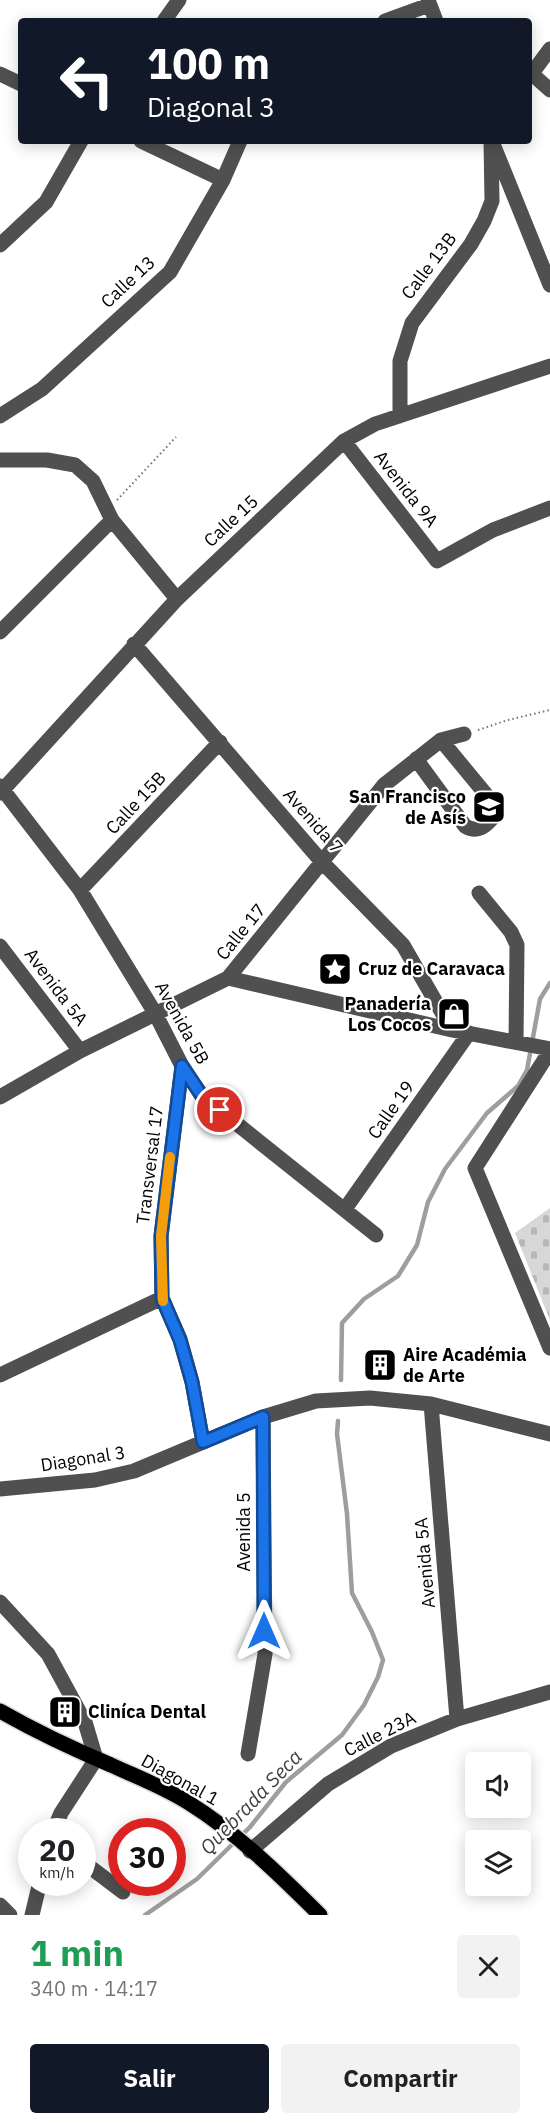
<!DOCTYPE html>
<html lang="es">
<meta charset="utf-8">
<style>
:root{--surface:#fff;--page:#f2f2f2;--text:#202124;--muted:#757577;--accent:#111827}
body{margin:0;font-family:"IBM Plex Sans",sans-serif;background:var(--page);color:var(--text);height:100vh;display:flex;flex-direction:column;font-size:22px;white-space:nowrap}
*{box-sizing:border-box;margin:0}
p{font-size:20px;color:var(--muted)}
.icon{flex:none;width:33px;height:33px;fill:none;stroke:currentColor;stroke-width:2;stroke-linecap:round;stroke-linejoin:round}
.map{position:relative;height:1915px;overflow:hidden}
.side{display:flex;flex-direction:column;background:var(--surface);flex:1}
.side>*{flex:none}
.hud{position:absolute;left:18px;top:18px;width:514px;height:126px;border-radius:6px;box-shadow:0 3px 15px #0003;background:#111827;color:#fff;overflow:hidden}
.tools{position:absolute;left:465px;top:1752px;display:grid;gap:12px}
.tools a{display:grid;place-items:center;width:66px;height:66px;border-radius:6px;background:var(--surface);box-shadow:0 3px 15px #0003;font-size:30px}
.speed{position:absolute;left:18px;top:1818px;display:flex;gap:12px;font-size:30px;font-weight:700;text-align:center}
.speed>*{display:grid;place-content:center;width:78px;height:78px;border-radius:50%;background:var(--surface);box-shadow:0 3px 15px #0003;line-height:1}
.speed small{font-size:15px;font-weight:400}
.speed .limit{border:9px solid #d22;background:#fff;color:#111}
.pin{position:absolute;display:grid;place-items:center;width:51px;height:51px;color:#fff;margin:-26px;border:3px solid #fff;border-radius:50%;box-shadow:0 2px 6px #0007}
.me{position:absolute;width:66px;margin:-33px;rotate:0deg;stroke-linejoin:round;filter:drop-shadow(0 0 4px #0008)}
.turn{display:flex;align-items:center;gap:21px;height:126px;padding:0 30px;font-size:27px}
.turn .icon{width:78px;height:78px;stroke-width:2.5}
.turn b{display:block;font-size:42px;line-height:51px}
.round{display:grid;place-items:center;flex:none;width:63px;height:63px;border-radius:6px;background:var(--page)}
.overview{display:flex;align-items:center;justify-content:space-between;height:102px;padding:0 30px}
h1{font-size:36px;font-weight:800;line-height:45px;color:#1e9e55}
.primary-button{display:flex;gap:12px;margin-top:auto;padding:12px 30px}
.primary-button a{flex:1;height:69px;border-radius:6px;background:var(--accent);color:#fff;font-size:24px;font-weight:800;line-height:69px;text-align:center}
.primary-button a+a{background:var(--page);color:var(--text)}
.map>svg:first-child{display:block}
.cemetery{fill:url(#cemetery-stones)}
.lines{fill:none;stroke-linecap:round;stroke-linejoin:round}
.stream{stroke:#9e9e9e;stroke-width:4.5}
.major-casing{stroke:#dbdbdb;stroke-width:18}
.path{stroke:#727272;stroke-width:2;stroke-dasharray:1.5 3;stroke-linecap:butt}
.minor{stroke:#505050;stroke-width:15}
.major{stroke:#000;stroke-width:15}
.route-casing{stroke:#114b97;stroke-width:15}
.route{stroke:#1a73e8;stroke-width:10}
.slow{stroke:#f59e0b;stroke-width:10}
.labels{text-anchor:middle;stroke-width:4.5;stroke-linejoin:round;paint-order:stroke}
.street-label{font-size:18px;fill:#000;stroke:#fff}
.poi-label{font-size:18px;font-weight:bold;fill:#000;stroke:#fff;text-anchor:start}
.water-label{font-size:20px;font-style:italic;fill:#3f3f3f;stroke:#fff}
</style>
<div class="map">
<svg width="550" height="1915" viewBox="0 0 550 1915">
<defs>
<pattern id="cemetery-stones" width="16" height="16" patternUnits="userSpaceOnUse" patternTransform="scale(1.5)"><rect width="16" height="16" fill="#d7d7d7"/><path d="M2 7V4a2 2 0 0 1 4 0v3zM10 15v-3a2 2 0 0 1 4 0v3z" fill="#b7b7b7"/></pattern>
</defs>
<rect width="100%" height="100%" fill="#fff"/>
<path class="cemetery" d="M550,1208v112l-35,-87z"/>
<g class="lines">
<path class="stream" d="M341,1380l1,-57 22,-24 34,-23 19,-31 11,-43 17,-33 42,-56 31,-27 9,-16 13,-71 10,-16
M145,1915l52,-36 53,-52 36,-45 56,-47 22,-30 14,-28 5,-17 -11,-28 -20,-39 -5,-79 -10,-80 1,-13"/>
<defs>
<path id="major" d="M0,1711c35,20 73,38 111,54 26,12 53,22 78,38 48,30 91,72 131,112"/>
</defs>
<use href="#major" class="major-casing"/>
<path class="path" d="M117,500l59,-63
M478,730l30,-10 42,-10"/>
<path class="minor" d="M428,0l8,21
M164,21l15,-21
M385,21l44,-16
M0,74l21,10
M532,74l18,16
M530,76l20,-27
M141,141l82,39
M493,144l57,141
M0,245l46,-43 35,-61
M0,416l42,-27 128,-117 53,-92 17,-39
M400,416v-55l12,-38 59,-79 13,-23 8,-20 -1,-60
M344,441l93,120 56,-31 57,-22
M0,460h47l28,5 18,16 19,39 65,79
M0,632l112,-112
M134,644l188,218 81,83 49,85
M416,759l49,67c13,8 21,0 30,-11l-2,-12 -52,-63
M0,786l80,104 75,123 27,53 20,30 174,139
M0,793l177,-194 167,-158 31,-17 175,-58
M80,890l140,-148
M479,893l32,39 6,13 -1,97
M0,946l80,105
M228,978l224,52 98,19
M550,1051l-75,117 75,180
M182,1066l-21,170 1,62 18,41 12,43 11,60
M0,1097l80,-46 148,-73 156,-193 57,-45 23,-6
M345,1209l124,-176
M0,1375l162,-77
M431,1404l26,315
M0,1489l95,-9 39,-9 129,-54 53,-16 54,-3 61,6 119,30
M0,1602l48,52 37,68 11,37 -35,54 -8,19
M248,1754l17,-100 -2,-237
M250,1851l78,-67 63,-38 66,-27 93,-27
M82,1861l41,31
M0,1905l10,10
M32,1915l8,-33"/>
<use href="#major" class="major"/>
</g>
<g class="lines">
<defs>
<path id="route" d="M220,1110l-18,-14 -20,-30 -21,170 1,62 18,42 12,42 11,60 60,-25 1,214"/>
</defs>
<use href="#route" class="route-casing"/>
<use href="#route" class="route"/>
<path class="slow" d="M163,1301l-2,-65 9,-79"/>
</g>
<defs>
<symbol id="school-square" viewBox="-11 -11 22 22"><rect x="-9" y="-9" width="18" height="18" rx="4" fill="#000" stroke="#fff"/><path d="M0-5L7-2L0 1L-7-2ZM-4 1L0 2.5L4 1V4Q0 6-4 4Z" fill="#fff"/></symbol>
<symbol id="sight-square" viewBox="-11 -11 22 22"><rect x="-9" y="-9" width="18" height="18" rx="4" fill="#000" stroke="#fff"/><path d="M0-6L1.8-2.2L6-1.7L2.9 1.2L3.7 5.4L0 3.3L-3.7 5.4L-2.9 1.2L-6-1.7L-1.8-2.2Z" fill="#fff"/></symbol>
<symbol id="shop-square" viewBox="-11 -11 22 22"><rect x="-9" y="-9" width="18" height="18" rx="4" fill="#000" stroke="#fff"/><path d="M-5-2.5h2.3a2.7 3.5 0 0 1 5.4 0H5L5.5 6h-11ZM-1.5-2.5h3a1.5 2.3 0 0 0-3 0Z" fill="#fff"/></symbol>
<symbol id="building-square" viewBox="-11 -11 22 22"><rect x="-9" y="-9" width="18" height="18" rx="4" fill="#000" stroke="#fff"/><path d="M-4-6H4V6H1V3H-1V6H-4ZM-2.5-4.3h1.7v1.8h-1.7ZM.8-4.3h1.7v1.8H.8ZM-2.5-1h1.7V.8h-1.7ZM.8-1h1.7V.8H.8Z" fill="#fff"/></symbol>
</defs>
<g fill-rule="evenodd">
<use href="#school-square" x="470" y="788" width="38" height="38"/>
<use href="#sight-square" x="316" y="950" width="38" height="38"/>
<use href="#shop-square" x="435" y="995" width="38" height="38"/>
<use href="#building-square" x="361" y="1346" width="38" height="38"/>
<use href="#building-square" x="46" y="1693" width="38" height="38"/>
</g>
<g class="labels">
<g class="street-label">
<text transform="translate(429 266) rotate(-53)" y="6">Calle 13B</text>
<text transform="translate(128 282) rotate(-43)" y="6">Calle 13</text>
<text transform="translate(406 489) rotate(52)" y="6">Avenida 9A</text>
<text transform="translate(231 521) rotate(-43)" y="6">Calle 15</text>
<text transform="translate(136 803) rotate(-47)" y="6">Calle 15B</text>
<text transform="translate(313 821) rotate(49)" y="6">Avenida 7</text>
<text transform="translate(241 932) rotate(-51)" y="6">Calle 17</text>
<text transform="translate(56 987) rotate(53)" y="6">Avenida 5A</text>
<text transform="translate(182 1023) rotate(61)" y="6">Avenida 5B</text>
<text transform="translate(391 1110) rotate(-55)" y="6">Calle 19</text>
<text transform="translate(150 1165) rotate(-83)" y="6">Transversal 17</text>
<text transform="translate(83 1459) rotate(-9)" y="6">Diagonal 3</text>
<text transform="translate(244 1532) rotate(-90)" y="6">Avenida 5</text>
<text transform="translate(425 1563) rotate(-95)" y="6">Avenida 5A</text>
<text transform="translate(380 1734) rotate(-27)" y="6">Calle 23A</text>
<text transform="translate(180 1780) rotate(29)" y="6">Diagonal 1</text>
</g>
<g class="poi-label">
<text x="466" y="803" text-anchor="end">San Francisco<tspan x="466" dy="21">de Asís</tspan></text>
<text x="358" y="975">Cruz de Caravaca</text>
<text x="431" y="1010" text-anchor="end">Panadería<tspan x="431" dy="21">Los Cocos</tspan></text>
<text x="403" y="1361">Aire Académia<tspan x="403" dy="21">de Arte</tspan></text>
<text x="88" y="1718">Cliníca Dental</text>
</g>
<g class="water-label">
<text transform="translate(251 1802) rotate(-46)" y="7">Quebrada Seca</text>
</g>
</g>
</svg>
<div class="tools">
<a><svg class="icon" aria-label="sound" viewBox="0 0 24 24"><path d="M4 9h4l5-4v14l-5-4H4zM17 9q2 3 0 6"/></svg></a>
<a><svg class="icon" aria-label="layers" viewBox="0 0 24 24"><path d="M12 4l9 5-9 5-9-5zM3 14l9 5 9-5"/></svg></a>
</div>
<div class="speed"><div>20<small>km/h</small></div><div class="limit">30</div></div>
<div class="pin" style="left:220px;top:1110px;background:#d93025"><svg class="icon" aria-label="arrive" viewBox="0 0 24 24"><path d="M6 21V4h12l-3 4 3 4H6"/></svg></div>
<svg class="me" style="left:264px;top:1631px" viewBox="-20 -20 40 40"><path d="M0-17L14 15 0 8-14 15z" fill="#1a73e8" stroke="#fff" stroke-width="4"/></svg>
<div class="hud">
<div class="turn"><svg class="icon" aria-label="left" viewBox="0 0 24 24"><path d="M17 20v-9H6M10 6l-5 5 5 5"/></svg><div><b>100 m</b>Diagonal 3</div></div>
</div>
</div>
<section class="side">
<div class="overview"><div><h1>1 min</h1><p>340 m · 14:17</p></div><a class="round"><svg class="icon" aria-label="close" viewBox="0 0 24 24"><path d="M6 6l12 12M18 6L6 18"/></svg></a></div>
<div class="primary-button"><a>Salir</a><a>Compartir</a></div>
</section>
